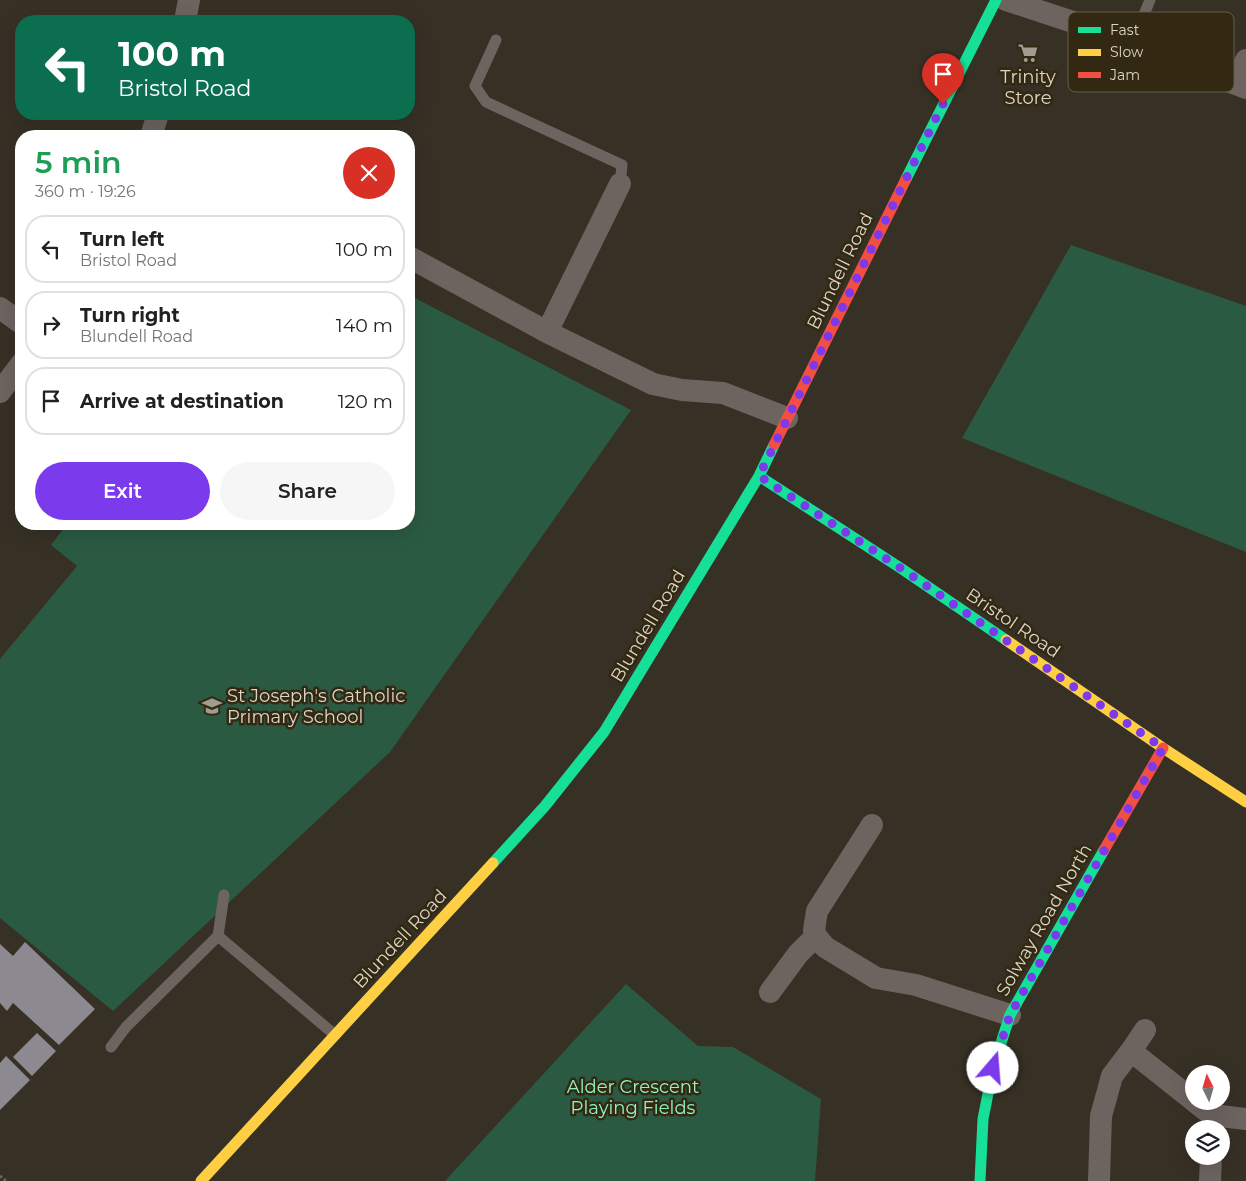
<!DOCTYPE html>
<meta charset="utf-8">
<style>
:root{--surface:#fff;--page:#f6f6f6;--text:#202124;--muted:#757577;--line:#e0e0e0;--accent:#7c3aed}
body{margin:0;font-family:Montserrat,sans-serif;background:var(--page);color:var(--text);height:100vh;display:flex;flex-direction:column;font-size:19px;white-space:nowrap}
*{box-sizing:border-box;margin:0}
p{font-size:16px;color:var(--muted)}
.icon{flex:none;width:28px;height:28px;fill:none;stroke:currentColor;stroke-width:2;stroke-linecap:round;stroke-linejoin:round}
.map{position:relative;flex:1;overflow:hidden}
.details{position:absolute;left:15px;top:130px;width:400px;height:400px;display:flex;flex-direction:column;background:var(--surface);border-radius:20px;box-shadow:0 5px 20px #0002}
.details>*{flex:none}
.banner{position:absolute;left:15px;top:15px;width:400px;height:105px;border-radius:20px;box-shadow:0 5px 20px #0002;background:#0b6e4f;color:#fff;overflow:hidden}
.needle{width:32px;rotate:355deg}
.fabs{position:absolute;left:1185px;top:1065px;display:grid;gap:10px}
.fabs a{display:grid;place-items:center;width:45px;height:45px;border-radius:50%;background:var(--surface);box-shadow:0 5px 20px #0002;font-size:25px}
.pin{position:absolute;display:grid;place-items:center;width:42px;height:42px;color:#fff;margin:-51px -21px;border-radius:50% 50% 50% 0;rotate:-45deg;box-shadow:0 0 5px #0007}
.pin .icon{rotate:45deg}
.me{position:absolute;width:55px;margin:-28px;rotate:18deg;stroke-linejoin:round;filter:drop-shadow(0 0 4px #0008)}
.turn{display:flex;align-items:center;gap:18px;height:105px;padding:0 20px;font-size:22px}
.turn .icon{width:65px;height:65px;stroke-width:2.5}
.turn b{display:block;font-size:35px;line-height:42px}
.round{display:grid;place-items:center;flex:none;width:52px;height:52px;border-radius:26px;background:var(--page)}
.headline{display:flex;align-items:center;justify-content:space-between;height:85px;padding:0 20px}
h1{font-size:30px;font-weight:600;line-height:38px;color:#1e9e55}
.action{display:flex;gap:10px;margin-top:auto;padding:10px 20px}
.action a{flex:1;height:58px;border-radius:30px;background:var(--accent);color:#fff;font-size:20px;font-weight:600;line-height:58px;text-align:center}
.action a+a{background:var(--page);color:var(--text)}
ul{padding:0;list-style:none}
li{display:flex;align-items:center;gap:15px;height:68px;margin:0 10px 8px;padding:0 10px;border:2px solid var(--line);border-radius:20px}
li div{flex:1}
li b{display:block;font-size:19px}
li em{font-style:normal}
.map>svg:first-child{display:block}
.green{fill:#2b5a42}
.building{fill:#8c8990}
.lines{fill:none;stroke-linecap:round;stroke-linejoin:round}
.path{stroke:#6c655f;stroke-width:3;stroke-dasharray:2.5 2.5;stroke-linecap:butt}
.lane{stroke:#6d6460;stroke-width:11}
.street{stroke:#6d6460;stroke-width:22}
.fast{stroke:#16e098;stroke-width:11}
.slow{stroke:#ffcf43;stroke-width:11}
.jam{stroke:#f24e42;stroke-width:11}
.route{stroke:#7c3aed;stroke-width:9;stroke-dasharray:0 16.2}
.labels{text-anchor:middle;stroke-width:5;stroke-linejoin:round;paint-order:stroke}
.poi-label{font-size:18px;fill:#dcd6c8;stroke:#332913}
.street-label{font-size:18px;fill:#dcd6c8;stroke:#332913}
.park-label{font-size:18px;fill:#8ef5c2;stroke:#332913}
.key{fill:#332913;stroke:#665d49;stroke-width:1}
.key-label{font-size:14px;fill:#dcd6c8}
</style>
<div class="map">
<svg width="1246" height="1181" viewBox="0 0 1246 1181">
<rect width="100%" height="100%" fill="#363025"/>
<path class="green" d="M1071,245l175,61v246l-284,-114z
M409,295l222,115 -241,342 -277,259 -113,-93v-259l77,-93 -26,-21 16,-21h342z
M626,984l72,62 35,1 88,52 -6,82h-370z"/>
<path class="building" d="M25,942l70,67 -36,36 -46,-42 -6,8 -7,-8v-59l13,12z
M37,1033l19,18 -24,25 -19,-19z
M6,1056l24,24 -30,30v-47z"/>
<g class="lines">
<path class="path" d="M0,1176l6,5"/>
<path class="lane" d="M496,40l-21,46 11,16 136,63 -2,19
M1132,44l18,-44
M218,936l6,-41
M111,1047l15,-20 92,-91 117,99"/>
<path class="street" d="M1006,0l67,22 173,66
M185,21l4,-21
M1236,84l10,-24
M151,136l7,-22
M409,257l138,75 106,52 29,6 41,3 64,25
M0,308l21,15
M547,332l73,-148
M0,392l21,-28
M872,825l-55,86 -3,19 2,6 9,11 51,31 40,7 94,30
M770,992l28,-38 18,-18
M1131,1051l14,-21
M1194,1101l18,14 34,4
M1099,1181l2,-65 11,-40 19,-25 63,50
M1210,1181l1,-25"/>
<path class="fast" d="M906,179l90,-179
M759,476l143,93 104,71
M493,863l52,-57 59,-74 155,-256 15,-31
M980,1181l3,-62 10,-51 17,-53 94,-165"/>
<path class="slow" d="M1006,640l157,108 83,54
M201,1181l292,-318"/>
<path class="jam" d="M774,445l132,-266
M1104,850l59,-102"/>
</g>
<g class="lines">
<path class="route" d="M943,104l-184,372 143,93 261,179 -153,267 -17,53"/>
</g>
<defs>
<symbol id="supermarket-bare" viewBox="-9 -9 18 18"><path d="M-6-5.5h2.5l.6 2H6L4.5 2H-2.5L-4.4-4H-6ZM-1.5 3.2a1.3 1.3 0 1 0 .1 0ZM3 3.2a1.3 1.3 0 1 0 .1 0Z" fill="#a29c8f" stroke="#332913" stroke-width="2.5" paint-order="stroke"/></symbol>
<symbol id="school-bare" viewBox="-9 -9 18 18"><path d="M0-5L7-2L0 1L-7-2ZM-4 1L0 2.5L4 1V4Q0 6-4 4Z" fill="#a29c8f" stroke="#332913" stroke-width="2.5" paint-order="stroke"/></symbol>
</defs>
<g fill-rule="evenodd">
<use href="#supermarket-bare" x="1014" y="39" width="28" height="28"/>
<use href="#school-bare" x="198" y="692" width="28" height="28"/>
</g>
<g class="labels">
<g class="poi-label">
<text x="1028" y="83">Trinity<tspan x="1028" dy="21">Store</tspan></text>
<text x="227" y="702" text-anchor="start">St Joseph's Catholic<tspan x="227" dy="21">Primary School</tspan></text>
</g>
<g class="street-label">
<text transform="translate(840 271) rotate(-64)" y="6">Blundell Road</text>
<text transform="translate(1013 623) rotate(34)" y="6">Bristol Road</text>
<text transform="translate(648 626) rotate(-59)" y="6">Blundell Road</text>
<text transform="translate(1044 920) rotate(-60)" y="6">Solway Road North</text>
<text transform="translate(400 939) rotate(-47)" y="6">Blundell Road</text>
</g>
<g class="park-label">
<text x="633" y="1093">Alder Crescent<tspan x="633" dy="21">Playing Fields</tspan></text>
</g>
</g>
<rect x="1068" y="12" width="166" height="80" rx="8" class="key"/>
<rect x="1078" y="27" width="23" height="6" fill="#16e098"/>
<rect x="1078" y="49" width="23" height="7" fill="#ffcf43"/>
<rect x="1078" y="72" width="23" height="6" fill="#f24e42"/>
<g class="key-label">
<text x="1110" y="35">Fast</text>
<text x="1110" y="57">Slow</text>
<text x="1110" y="80">Jam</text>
</g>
</svg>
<div class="fabs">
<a><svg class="needle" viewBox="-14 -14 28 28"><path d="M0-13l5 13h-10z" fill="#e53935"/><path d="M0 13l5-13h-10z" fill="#757577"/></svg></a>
<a><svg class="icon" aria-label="layers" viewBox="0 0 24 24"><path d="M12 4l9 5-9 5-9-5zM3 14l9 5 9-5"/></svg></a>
</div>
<div class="pin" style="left:943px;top:104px;background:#d93025"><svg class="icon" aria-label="arrive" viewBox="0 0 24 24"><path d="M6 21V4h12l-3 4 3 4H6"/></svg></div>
<svg class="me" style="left:993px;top:1068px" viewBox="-20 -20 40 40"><circle r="19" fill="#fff"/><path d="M0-13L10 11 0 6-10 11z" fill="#7c3aed"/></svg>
<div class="banner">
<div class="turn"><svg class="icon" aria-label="left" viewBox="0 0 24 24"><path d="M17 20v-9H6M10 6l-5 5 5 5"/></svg><div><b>100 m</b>Bristol Road</div></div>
</div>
<section class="details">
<div class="headline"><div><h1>5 min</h1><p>360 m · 19:26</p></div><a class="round" style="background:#d93025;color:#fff"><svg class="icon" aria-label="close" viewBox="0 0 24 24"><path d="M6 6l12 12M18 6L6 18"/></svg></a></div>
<ul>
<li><svg class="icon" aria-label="left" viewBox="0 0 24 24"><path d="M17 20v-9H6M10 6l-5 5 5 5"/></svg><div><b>Turn left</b><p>Bristol Road</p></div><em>100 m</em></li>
<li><svg class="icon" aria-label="right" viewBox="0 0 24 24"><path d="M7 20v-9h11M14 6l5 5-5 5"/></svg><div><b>Turn right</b><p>Blundell Road</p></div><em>140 m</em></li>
<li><svg class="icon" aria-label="arrive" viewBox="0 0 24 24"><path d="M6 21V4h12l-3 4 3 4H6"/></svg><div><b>Arrive at destination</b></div><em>120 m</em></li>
</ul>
<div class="action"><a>Exit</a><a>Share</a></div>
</section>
</div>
